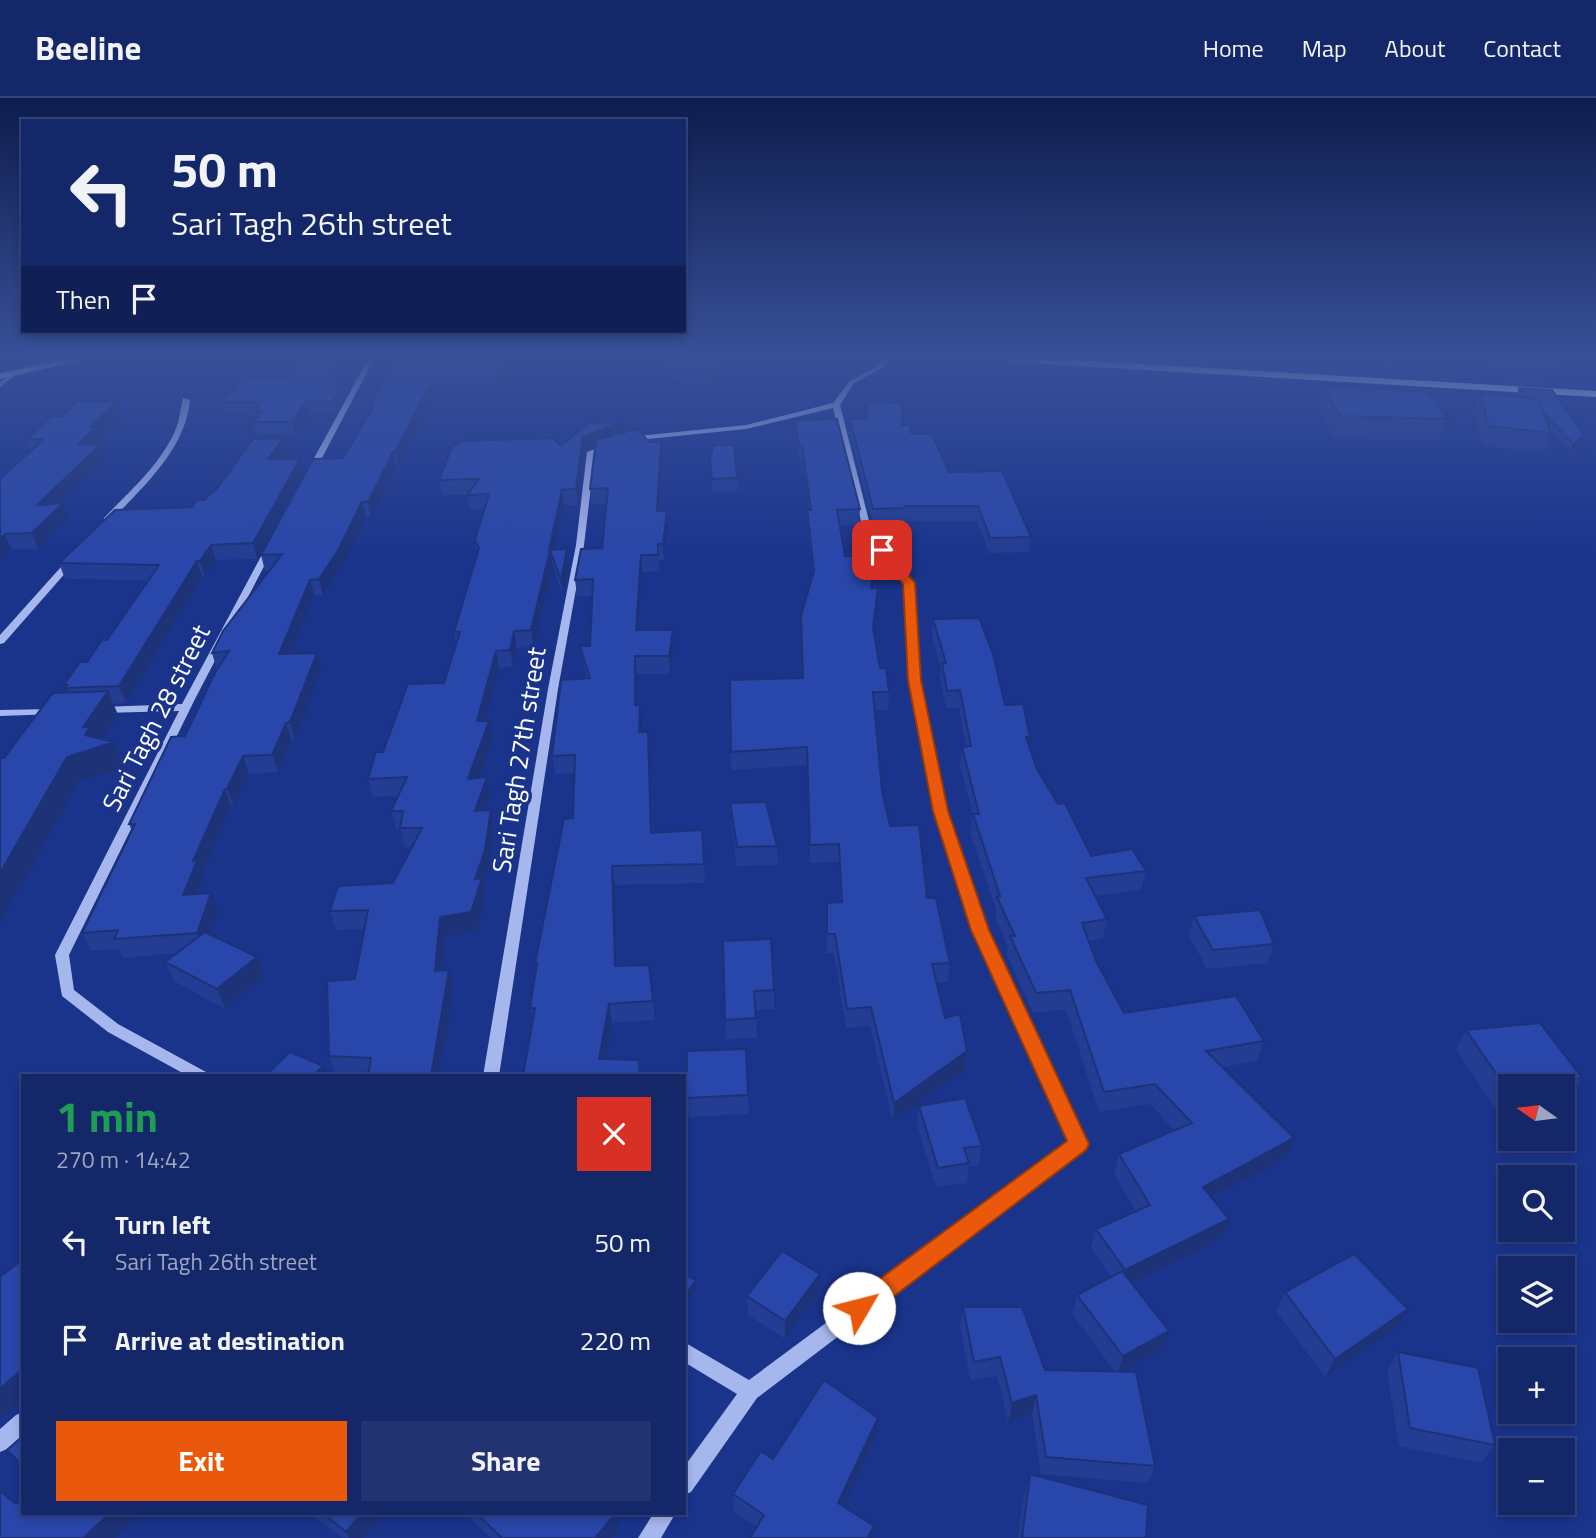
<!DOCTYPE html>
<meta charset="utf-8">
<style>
:root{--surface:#142769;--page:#213371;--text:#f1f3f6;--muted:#9da5c0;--line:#33447d;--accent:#ea580c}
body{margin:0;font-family:"Titillium Web",sans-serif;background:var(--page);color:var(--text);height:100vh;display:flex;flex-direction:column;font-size:26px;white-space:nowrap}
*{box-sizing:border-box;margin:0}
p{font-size:23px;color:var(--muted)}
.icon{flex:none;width:38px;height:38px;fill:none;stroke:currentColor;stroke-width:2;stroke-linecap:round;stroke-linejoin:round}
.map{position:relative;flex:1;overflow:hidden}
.drawer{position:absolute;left:21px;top:976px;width:665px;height:441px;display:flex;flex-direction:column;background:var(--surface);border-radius:0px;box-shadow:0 4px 10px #0003,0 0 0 2px var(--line)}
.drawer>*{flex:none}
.hud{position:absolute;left:21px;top:21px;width:665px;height:214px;border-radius:0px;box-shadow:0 4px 10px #0003,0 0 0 2px var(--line);background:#142769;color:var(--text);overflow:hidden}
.needle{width:46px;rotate:284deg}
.controls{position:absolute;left:1498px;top:976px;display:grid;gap:14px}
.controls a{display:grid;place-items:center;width:77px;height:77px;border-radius:0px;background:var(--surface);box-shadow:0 4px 10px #0003,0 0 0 2px var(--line);font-size:35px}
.pin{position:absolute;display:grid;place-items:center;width:60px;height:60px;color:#fff;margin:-30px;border-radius:14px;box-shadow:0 4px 10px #0006}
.me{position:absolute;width:77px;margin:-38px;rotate:53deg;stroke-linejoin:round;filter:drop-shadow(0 0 5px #0008)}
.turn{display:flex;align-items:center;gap:24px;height:147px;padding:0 35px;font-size:32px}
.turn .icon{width:91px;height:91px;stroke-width:2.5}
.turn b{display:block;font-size:49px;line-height:60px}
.then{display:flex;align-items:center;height:66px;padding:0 35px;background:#0003;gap:14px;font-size:26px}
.round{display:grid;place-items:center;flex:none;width:74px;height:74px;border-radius:0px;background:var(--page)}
.head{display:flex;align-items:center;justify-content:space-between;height:119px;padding:0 35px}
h1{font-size:42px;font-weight:700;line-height:52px;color:#1e9e55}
.button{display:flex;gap:14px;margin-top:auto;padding:14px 35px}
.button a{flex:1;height:80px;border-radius:0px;background:var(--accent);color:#fff;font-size:28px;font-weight:700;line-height:80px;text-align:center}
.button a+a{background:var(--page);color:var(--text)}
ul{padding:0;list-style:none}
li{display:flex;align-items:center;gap:21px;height:98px;padding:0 35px}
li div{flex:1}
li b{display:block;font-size:26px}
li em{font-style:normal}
header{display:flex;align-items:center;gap:42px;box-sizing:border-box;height:98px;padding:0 35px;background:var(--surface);border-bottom:2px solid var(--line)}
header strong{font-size:33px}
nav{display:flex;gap:38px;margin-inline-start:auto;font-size:24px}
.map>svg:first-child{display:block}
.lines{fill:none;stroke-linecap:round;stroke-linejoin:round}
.minor{fill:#a6b7ee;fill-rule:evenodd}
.major{fill:#ecf0ff;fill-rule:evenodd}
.wall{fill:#233d92}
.shaded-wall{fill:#1d3277}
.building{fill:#2947aa;stroke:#1d3277;stroke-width:2}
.route{fill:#ea580c;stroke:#983908;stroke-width:2}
.labels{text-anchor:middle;stroke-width:7;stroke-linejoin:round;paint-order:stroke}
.street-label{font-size:26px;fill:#fff;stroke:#1a348c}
</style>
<header>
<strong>Beeline</strong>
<nav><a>Home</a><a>Map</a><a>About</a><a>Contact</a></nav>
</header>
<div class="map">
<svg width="1596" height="1440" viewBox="0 0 1596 1440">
<rect width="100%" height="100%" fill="#1a348c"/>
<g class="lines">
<path class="minor" d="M368,261h6l-60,114 -7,2 -1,-2z
M884,261h6l-6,8 -30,16 -14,22 32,128 42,50 6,97 26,131 41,119 100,214 -2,5 -328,249 -66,94 -7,3v-28l53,-73 -53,-32v-20l65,38 321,-238 -97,-212 -39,-119 -24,-131 -6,-97 -40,-50 -31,-125 -87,21 -118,12 -4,-2 4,-2 118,-12 87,-22 17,-22 30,-16z
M13,274l5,1 -18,14v-5z
M183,300l7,2c-5,51 -47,86 -80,122h-6v-4c25,-26 56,-53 71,-87 5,-11 5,-22 8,-33z
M608,346h3v4l-16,5 -11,92 -26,144 -59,387h-16l65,-387 28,-144 11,-93z
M270,446l4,3 -79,152 -126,256 5,35 44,34 88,48 3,4h-21l-80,-44 -46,-36 -7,-41 124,-244 -77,2 -5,-3 5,-3 80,-3 84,-157z
M72,459l3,1v4l-71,81 -4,1v-9l69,-77z
M52,611l4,1 1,2 -1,2 -56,2v-6z
M23,1314v23l-16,14 -7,3v-23l16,-14z
M653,1416h22l-14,24h-23z"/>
<path class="major" d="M70,261h17l-87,20v-6z
M1007,261h47l542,32v6l-584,-35z"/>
</g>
<path class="wall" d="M393,261h121l1,7 -16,25 -65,2 -35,73h-3l-25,51h-5l-25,51 -18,27h-9l-23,59 31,15 -27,71h-4l-13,32 -29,2 -15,32 -3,1 -29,67 2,5 -5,15 20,17 -9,23 54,43 -39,32 -51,-28 -9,-19 12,-9 -54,5 -4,-9 -28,2 -9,-18 50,-102 -3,-7 56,-88 32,-66 -5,-17 57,-82h-4l-4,-16 82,-97 29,-49 -1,-5 6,-9 -1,-6z
M667,261h73l-30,25 -49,-6 -1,-13z
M1283,261h53l-16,4 -37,-2z
M1354,261h41l-2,8 -36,-2z
M1482,261h114v9l-40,8 -12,-1 -3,10 -36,-2z
M337,284l2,10v15l-3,6h-27l-14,21h-39l-3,-12 3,-4 -1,-4h-29l-4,-12z
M1323,289l124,32 -7,22 -106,-3 -16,-30z
M1519,290l62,54 -11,9 -20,-20 1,2 -7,19 -61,-6 -10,-35 7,-18 38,4 -2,-2z
M121,316l-22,23 1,3 -3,4 9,14 -46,45 9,15 -31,31h-27l-11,12v-82l31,-29 -4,-11z
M850,321l52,6 10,9 37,38 82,65 -2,15 -40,1 -12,-32h-73l-1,3h-30l-23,-91z
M796,322l64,89 -1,16h-19l5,31h30l-3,32 6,16 -4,28 6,36 9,24 -1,18h-13l7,81 8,35 37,72 23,65 -2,19h-11l8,36 22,33 -2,19 -72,52 -23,-96 -24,2 -12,-75h-7v-50l13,-1 -1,-40 -29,1 -3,-98 -76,5v-18l71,-74 11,-102 -6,-51v-15h2l-7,-50h-3l-3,-26z
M622,335l40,24 -3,54 9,15 -4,34 -5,1v10l-17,1 -3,58h34l1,17 -4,27h-33v31l5,18 -1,9h7l5,101 49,-3 3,53 -90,2 2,81 32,-1 6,55 -43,3 -6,36 -83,17 10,-54 -3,-14 6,-38 -1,-7 38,-145 1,-45 -19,1 -3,-18 35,-78 -4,-15 -3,-17h10l3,-50h-16l-2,-16 27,-32 5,-44h-15l-2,-15 5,-42 -11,5 -6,53h-14l-10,45 13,-1 2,16 -6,32 -10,-31 -19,81 -17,1 -4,19 -14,1 -14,53h4l4,18 -14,39 8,-1 3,18 -5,16 6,-1 3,19 -5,39 -6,16 3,13 -10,34 -31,5 -3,35 7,-1 5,19 -15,87 -103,-1 -7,-19 26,-77 10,-50 -29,1 -6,-19 63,-28 19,-36h-7l-5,-18h-4l-5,-18 7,-15 -25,1 -5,-18 15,-27 61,-69 12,-39 -2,-12 23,-80 -2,-12 10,-30h-15l-3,-15h-25l-3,-15 122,-34z
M283,340l4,14 -5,7 21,14 -46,86 -41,1 -11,17h-3l-76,126 -13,1 5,11 -16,24 22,28 -45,15 -79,142v-166h4l63,-66 -3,-7 43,-45 41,-60 -83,-1 -6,-16 133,-56 12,-7 14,-13z
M710,362l27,18 1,13 -26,1z
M933,521l72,86 24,40 8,24 54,87 55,15 -5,19 -46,6 12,23 -4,20 -14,2 7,20 28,52 140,28 -7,20 -35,6 64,91 -74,40 10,40 -91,45 31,66 -40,23 33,94 -7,17 -107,-9 -9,-61 -24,9 -11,-46 -27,4 -10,-55 3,-18 82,63 70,2 -43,-58 5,-19 34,-18 -20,-29 5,-19 40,-18 -22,-37 5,-20 56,-23 -25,-27 -51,8 -33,-103 -33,4 -26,-58 1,-7 -13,-32 1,-7 -26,-76 3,-18 -13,-50 2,-18h4l-7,-39h-13l-6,-28 1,-12 -9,-32z
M730,705l47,43 1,19 -41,1 -6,-44z
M1194,818l80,28 -6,19 -61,6 -18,-34z
M723,843l51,49v19l-18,1 1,28 -31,1z
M1466,932l116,48 -12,20h-7v-11h-53v17l-16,2 -38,-56z
M746,951l3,65 -60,3 -2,-19z
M919,1008l63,40 -3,19 -10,1 -2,17 -31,4 -19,-62z
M820,1176l-1,19 -34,46 -37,-24 -1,-19z
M1285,1194l112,36 -72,49 -49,-66z
M1398,1254l97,93 -14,18 -82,-17 -12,-76z
M876,1338l-32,70 30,20 -2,12h-122l7,-11 -23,-15 -1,-18 40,-35z
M1030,1376l116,64h-128l5,-38z
M312,1416h72l-20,24h-22z
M466,1416h155l-4,4 3,12 -7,8h-122z"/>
<path class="shaded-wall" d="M343,261h10l-16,23 2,10v15l-3,6 -8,-33z
M510,261h4l1,7 -16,25 -2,-13z
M724,261h16l-30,25 -1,-13z
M1321,261h15l-16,4z
M1563,261h33v9l-40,8z
M432,282l2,13 -35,73 -3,-15z
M117,303l4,13 -22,23 1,3 -17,19 -5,-14 13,-18z
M306,303l3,12 -14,21 -3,-12z
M621,324l1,14 -38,16 -6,53 -2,-16 7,-52z
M1584,337l-3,7 -11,9 3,-7z
M283,340l4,14 -15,22 -4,-15z
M661,344l1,15 -4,69 -1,-15z
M101,346l5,14 -63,62 -6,-15z
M393,354l3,14 -25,51 -3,-15z
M300,361l3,14 -46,86 -4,-16z
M562,392l2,15 -11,52 -3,-7 3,16 -19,81 -3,-17z
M362,404l4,15 -25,51 -18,27 -4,-16z
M63,405l6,15 -31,31 -6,-16z
M667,412l1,16 -4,34 -1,-16z
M5,436l6,15 -11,12v-22z
M211,447l5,15 -11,17 -5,-16z
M567,451l2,16 -6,32 -2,-17z
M641,457l1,17 -4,75 -2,-17z
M197,463l5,16 -76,126 -7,-17z
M310,482l4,15 -30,76 -5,-17z
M878,490v16l-5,40v-17z
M673,532l1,17 -4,27 -1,-18z
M514,533l3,17 -4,19 -3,-17z
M496,553l3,17 -18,71 -4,-18z
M317,555l5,16 -27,71 -5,-18z
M635,558l2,18v49l-2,-18z
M108,593l10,24 -20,31 16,-4 10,25 -45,15 -79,142v-51l67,-116 16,-30z
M640,607l2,18 -1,28 -2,-19z
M489,623l4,18 -21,58 -4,-18z
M286,625l5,17 -13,32 -6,-17z
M648,634l1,18 4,102 -2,-19z
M243,658l6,18 -15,32 -7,-17z
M487,679l3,18 -12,34 -3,-18z
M225,691l6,18 -29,67 2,5 -13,34 -8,-18 10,-34z
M491,712l3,19 -5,39 -6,16 3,13 -10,34 -31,5 -5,54 -5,-19 5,-54 35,-38z
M612,768l3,19 2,101 -2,-20z
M211,795l8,18 -15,40 -7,-18z
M257,859l7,20 -39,32 -8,-20z
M449,872l5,19 -15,87h-8z
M609,906l3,19 -9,53 -4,-17z
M967,953l-2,19 -72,52 1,-19z
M323,968l4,10h-14z
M1294,1040l-8,20 -90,48 7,-19z
M1229,1121l-7,19 -103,51 6,-19z
M820,1176l-1,19 -34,46v-18z
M696,1182v10l-12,17v-10z
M1408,1211l-11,19 -72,49 10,-18z
M1169,1233l-7,18 -45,26 6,-19z
M23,1271v31l-23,19v-31z
M1036,1297l-4,18 -24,9 4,-19z
M878,1320l-2,18 -38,84v-17z
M109,1416h26l3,3 -23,21h-32z
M361,1416h23l-20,24h-15l-3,-6z
M611,1416h10l-4,4 3,12 -7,8h-18z
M874,1428l-2,12h-5z"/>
<path class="building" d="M302,261h41l-15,21 9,1v14l-4,6h-27l-14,21h-39l9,-11h-8l8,-9h-40l22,-24 43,1z
M393,261h117l-13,19 -65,2 -36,71 -3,1 -25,50h-6l-25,50 -18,27 -9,1 -31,74 38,-1 -27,69 -4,1 -14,32 -29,1 -16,33h-2l-32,72h4l-14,34 28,-2 -14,40 -83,6 4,-9 -36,3 53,-109h-6l42,-87 14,-1 30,-63 14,-22 -17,2 11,-22 59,-77 -21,1 52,-96 30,-1 32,-54h-4l9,-15h-4z
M667,261h57l-15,12 -49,-6z
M1323,289l105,5 19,27 -107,-3z
M1519,290l33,2 32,45 -11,9 -30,-31 -5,-14 -10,-1z
M1480,295l58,6 13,34 -62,-7z
M78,303h39l-26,26h4l-17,18 23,-1 -64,61 26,-2 -31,30 -27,1 -5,5v-60l44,-40h-17l24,-23h12z
M868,304l34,1v22h7l3,9h20l17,38 53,-1 29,66 -41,1 -12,-32h-73l-1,2 -31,1 -23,-90h17z
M837,321l23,90 -23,1 8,46h30l-4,32h7l-5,39 7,41h6l3,24h-16l9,99 8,35 29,-1 8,73h9l14,65 -18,1 13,54 15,-4 7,37 -73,52 -23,-96 -24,2 -12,-75h-8v-31l15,-1 -3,-58 -29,1 -3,-98 -76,5 -1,-72 73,-2 -2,-62 13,-45 -7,-61h4l-9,-64h-3l-3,-26z
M621,324l-38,15 -7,52 -14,1 -13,60 18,-1 -6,31 -11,-30 -19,80 -17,1 -4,19 -14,1 -19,70h12l-21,58 19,-2 -12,34 16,-1 -6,40 -10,29 7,-1 -11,34 -31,5 -5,54 14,-1 -18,106h-63l3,-18 -42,-2 -2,-75 28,-2 13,-69 -38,1 8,-25 55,-3 29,-55h-22l3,-17h-12l16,-34 -39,2 8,-27h7l25,-68 36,-1 16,-51h-6l25,-84 -4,-8 14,-46 -22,1 12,-16 -40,1 13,-33 9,-6 92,-3 8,8 28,-23z
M637,331l12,13h12l-4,69 10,-1 -4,34h-5v11h-17l-5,75h37l-4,26h-34v49h5l-1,27h9l3,101 51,-3 2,34 -92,2 3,100 34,-1 4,36 -44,3 -10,55 40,1 1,16h-117l12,-68h-5l7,-45h-2l29,-144 9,-1 2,-63 -23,1 9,-76 29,-2 -10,-32h10l3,-67 -18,1 6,-31 21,-1 6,-60 -18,1 6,-49z
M283,340l-15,21h32l-47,84 -42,2 -11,16h-3l-78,125 -54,2 2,-3h-3l16,-23h7l15,-22h5l52,-75 -100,-2 56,-53 77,-3 5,-7h7l14,-13 35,-48z
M713,347h21l3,33 -25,1 -2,-19z
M979,520l14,36 12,51 18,-1 7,33h-4l11,32 21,35 7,-1 26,53 41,-7 14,22 -60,7 21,41 -25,4 14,38 28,52 112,-17 28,45 -58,10 88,87 -91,49 26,32 -104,51 -29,-41 54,-24 -31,-51 73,-31 -37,-39 -51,8 -34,-102 -34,3 -26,-57h5l-18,-39 3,-1 -27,-82h6l-17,-67 9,-1 -11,-56 -13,1 -5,-28h4l-13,-44z
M108,593l-25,36h7l-5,8 29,7 -47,15 -67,116v-115h4l49,-65z
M766,704l11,44 -40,1 -7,-44z
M1260,812l14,34 -61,6 -19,-34z
M205,834l52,25 -40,32 -52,-27z
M771,841l3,51 -20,1 2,27 -31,2 -2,-79z
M1540,925l42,55 -77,8 -39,-56z
M746,951l2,46 -61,3v-47z
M290,954l33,14 -10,10h-48z
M965,1000l17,48 -18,2 5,15 -31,5 -19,-62z
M782,1153l38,23 -35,47 -38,-25z
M1354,1156l54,55 -73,50 -50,-67z
M23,1161v110l-23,19v-111z
M1122,1173l47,60 -46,25 -46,-61z
M684,1176l12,6 -12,17z
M963,1209h59l23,63 91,2 19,94 -109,-9 -10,-62 -24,8 -12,-46 -26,5z
M1398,1254l80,16 17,77 -85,-17z
M824,1282l54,38 -40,85 36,23 -7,12h-117l14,-23 -31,-21 28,-43 12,8z
M23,1338v30l-16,-16z
M1030,1376l118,31 -2,33h-124z
M0,1393l16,13 7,-6v16h86l-26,24h-83z
M324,1416h37l-15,18z
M477,1416h138l-20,24h-93z"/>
<linearGradient id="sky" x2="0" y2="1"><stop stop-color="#0e1d4d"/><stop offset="0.56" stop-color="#385099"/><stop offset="1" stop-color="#385099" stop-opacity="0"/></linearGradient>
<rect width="1596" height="462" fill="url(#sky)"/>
<path class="route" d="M882,448l4,1 29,36 6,97 27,131 41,119 100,214 -3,6 -218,166 -9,3 -8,-3 -3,-8 3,-8 216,-159 -96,-211 -38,-119 -25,-131 -5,-96 -27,-34z"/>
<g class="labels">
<g class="street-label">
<text transform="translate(156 620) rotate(-63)" y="9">Sari Tagh 28 street</text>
<text transform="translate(519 662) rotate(-81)" y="9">Sari Tagh 27th street</text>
</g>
</g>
</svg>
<div class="controls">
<a><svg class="needle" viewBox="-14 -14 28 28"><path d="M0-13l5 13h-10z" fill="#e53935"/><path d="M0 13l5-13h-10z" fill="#9da5c0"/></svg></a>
<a><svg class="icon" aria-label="search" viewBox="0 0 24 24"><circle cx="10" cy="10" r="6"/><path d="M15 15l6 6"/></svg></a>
<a><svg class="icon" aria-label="layers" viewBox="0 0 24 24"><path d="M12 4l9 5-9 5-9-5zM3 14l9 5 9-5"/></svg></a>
<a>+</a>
<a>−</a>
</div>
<div class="pin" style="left:882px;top:452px;background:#d93025"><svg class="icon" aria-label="arrive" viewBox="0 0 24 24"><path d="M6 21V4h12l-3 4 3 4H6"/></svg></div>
<svg class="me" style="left:859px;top:1210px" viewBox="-20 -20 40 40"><circle r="19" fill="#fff"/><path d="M0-13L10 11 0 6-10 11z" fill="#ea580c"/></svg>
<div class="hud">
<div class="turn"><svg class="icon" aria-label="left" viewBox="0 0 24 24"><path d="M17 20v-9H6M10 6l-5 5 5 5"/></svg><div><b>50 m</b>Sari Tagh 26th street</div></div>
<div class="then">Then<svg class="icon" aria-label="arrive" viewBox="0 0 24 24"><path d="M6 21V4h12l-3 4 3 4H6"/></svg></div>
</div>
<section class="drawer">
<div class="head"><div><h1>1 min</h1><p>270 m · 14:42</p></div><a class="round" style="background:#d93025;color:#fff"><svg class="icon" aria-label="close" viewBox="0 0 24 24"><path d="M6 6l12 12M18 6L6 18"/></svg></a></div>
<ul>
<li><svg class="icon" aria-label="left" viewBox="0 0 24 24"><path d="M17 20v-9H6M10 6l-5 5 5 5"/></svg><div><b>Turn left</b><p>Sari Tagh 26th street</p></div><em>50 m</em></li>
<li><svg class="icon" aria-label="arrive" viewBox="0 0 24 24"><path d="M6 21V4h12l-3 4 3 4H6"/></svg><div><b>Arrive at destination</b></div><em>220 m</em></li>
</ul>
<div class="button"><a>Exit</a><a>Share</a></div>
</section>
</div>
